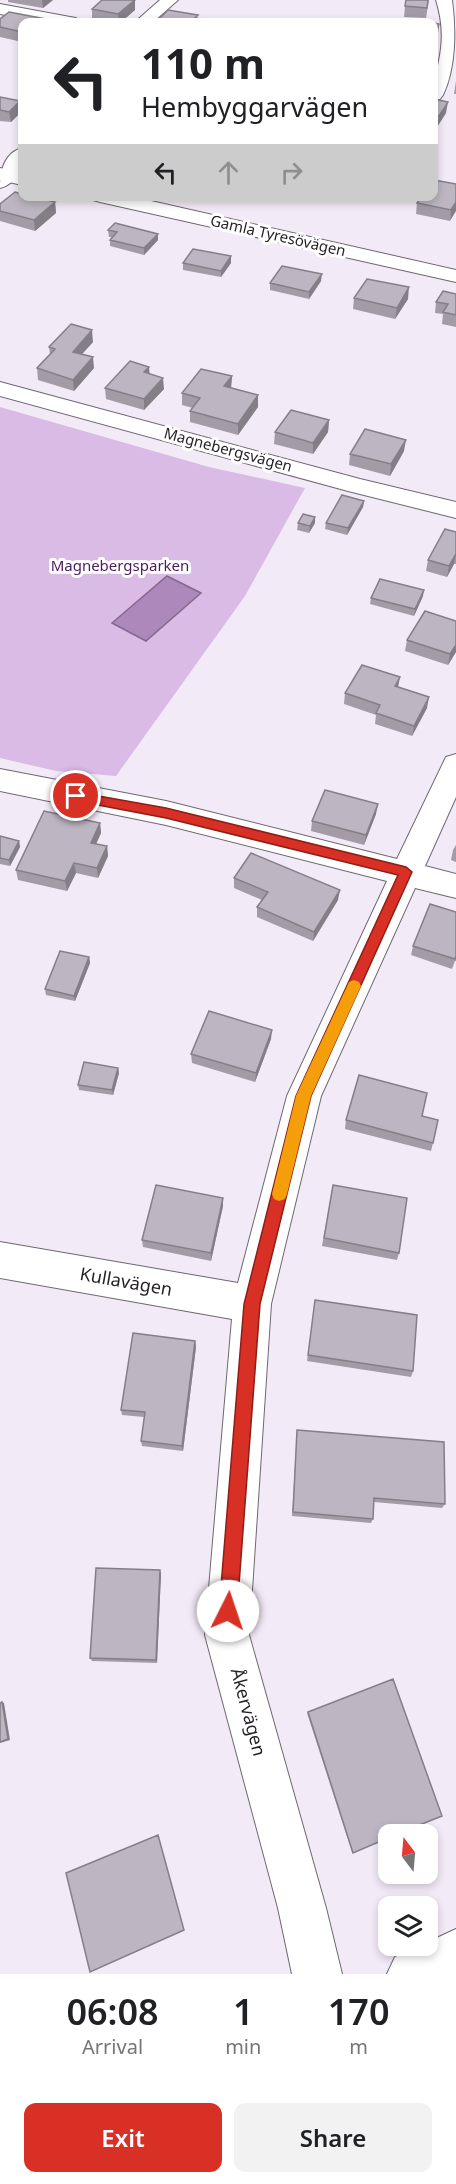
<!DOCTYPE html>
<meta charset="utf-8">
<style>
:root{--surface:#fff;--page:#f2f2f2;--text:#202124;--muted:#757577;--accent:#d93025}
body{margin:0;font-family:"Noto Sans",sans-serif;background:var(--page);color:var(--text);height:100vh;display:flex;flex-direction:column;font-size:22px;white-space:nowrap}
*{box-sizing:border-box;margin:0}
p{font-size:20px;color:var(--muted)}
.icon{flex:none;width:33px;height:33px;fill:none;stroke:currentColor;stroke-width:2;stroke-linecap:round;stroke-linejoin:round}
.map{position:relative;height:1974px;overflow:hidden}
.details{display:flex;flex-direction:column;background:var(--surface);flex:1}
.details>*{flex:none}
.hud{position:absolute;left:18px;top:18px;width:420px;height:183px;border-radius:12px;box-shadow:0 3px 9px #0003;background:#fff;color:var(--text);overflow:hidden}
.needle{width:39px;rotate:344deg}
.tools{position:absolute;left:378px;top:1824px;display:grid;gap:12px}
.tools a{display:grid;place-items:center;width:60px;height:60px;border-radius:12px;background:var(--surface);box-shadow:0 3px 9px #0003;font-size:30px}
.pin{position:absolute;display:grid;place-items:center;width:51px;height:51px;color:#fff;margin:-26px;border:3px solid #fff;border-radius:50%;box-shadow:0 2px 6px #0007}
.me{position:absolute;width:66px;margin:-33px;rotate:4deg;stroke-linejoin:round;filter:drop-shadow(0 0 4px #0008)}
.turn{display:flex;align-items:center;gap:21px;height:126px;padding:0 24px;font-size:27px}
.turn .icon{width:78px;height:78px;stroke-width:2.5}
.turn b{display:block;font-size:42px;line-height:51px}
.lanes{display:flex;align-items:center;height:57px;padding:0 24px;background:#0003;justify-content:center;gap:30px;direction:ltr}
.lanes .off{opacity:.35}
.eta{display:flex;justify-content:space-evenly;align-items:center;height:102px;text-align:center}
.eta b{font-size:36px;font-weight:600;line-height:42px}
.button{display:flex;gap:12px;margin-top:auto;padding:12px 24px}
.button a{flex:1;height:69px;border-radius:12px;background:var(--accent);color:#fff;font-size:24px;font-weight:600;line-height:69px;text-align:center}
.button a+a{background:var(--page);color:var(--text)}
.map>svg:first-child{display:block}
.green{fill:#d9bbe5}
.water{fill:#ad88bb;stroke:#84688e;stroke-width:1.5}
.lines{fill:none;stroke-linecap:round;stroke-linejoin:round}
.street-casing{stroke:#6f6772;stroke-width:2}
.secondary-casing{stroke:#6f6772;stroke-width:2}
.street{fill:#fff;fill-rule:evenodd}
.secondary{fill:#fff;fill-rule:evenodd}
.wall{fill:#a39ca6}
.shaded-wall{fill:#847f87}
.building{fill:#bdb5c1;stroke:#847f87;stroke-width:1.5}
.route{fill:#d93025;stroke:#8d1f18;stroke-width:1.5}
.slow{fill:#f59e0b}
.labels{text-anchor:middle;stroke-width:6;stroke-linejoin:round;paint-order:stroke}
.far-street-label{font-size:15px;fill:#231f24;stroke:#fff}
.far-park-label{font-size:15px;fill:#4b1c5b;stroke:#fff}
.street-label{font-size:18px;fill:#231f24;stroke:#fff}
</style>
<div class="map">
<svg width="456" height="1974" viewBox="0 0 456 1974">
<rect width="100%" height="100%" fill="#f3eaf7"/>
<path class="green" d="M0,407l209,60 96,21 -60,108 -129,180 -60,-5 -56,-13z"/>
<path class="water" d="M167,576l34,17 -55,48 -34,-18z"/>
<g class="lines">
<defs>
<path id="street" d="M160,0h18l-25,22h-18z
M436,0h16c4,30 4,68 -9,95l-3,4 -6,1c-2,-18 5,-33 7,-52 2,-17 0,-32 -5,-48z
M0,4l70,13 6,1 2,4h-33l-45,-8z
M22,148c2,16 -5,36 -22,40 0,-16 4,-35 22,-40z
M0,382l360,97 96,23v16l-108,-27 -348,-95z
M456,754v43l-31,69 31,8v24l-41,-10 -94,208 -50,208 -22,331 77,273 16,66h-50l-14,-66 -73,-273 27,-316 -232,-41v-36l238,41 49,-187 100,-215 -221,-56 -166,-34v-22l166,32 231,58 49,-102z"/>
<path id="secondary" d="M0,168l22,5v12l-22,-5z
M90,196h39l327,74v12l-356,-80 -7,-2z
M456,1929v45h-69l8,-17 24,-11h9v-4z"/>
</defs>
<use href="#street" class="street-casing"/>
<use href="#secondary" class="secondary-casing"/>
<use href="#street" class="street"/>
<use href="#secondary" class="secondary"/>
</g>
<path class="wall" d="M8,0h45l-10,8 -35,-6z
M429,0l-3,18 -22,-1 1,-11z
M92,9l43,1 -14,12h-13l-16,-3z
M0,19l51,1v2h-29v20l-22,-5z
M456,81v13h-2z
M0,97l20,4 2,10 -11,11 -11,-1z
M434,99l12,14 -9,14 -3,-1z
M456,184l-6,37 -34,-7 1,-11z
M352,196h24l-3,5z
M55,202l1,11 -21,18 -35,-10v-17z
M108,230l50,10 -14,15 -34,-9v-6l2,-3h-3z
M231,256v7l-10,14 -38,-7v-7z
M321,281l-12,18 -39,-9v-7z
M456,294v33l-14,-3 1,-10 -8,-1 1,-11z
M354,298l54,1 -13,20 -42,-10z
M93,342l-11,12 12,14 -20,23 -36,-11 -1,-12 13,-14 -1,-7z
M149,367v7l15,15 -20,21 -38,-11 -1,-11z
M232,376l-1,12 27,7v12l-20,28 -48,-13v-11l3,-3 -11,-3v-12z
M329,420l-1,12 -15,22 -39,-10 1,-12z
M404,451l-14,25 -41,-11 1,-11z
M364,501l-1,6 -16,28 -22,-6 1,-6z
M315,517v6l-6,10 -12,-3 1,-7z
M456,532v32h-2l-7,13 -21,-6 2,-11z
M423,596l-9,20 -44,-12 1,-6z
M407,640l49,12 -8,13 -43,-14z
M345,693l82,15 -15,28 -37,-12 1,-9 -32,-11z
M376,814l-12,31 -53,-14 1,-10z
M100,823l1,10 -5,11 11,2 1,10 -10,22 -22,-5 -9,18 -49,-11 -2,-10z
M0,836l19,5 1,6 -10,19 -10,-2z
M456,845v17l-5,-2 2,-10z
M234,878l104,22 -25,41 -56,-24v-10l5,-7 -28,-12z
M456,912v49h-1l-3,8 -41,-14 2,-9z
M89,957l1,6 -15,38 -29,-6 -1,-6z
M271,1039l-16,43 -63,-19 -1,-9z
M118,1068l1,5 -6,22 -34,-5 -1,-5z
M422,1116l11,27 -2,8 -86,-22 1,-9z
M333,1185l66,68 -2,7 -75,-14z
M223,1206l-12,55 -68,-14 -1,-7z
M315,1300l98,71 -2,6 -104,-16z
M195,1341l1,6 -13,104 -41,-5 -1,-5 3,-24 -22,-2 -1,-5z
M297,1430l148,74 -3,4 -68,-6 -1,17 -2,4 -79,-7z
M161,1574l-4,89 -65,-2 -2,-3z
M308,1712l45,141 -1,-1 -45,-139z"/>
<path class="shaded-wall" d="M42,0h11l-10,8z
M135,0v10l-14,12h-2l-1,-8z
M439,24l-1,10 -4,13v-7z
M20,101l2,10 -11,11 -2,-10z
M448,102l-2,11 -9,14 2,-11z
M55,202l1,11 -21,18 -1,-11z
M456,202v9l-6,10 1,-11z
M158,234v6l-14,15v-7z
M231,256v7l-10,14v-6z
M322,274l-1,7 -12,18v-7z
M409,287l-1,12 -13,20 2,-11z
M92,330l1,12 -19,21 -1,-11z
M93,357l1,11 -20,23 -1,-11z
M149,367l1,11 -6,-6z
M232,376l-1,12 -7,10v-12z
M163,378l1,11 -20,21v-11z
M258,395v12l-20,28v-11z
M329,420l-1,12 -15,22v-11z
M406,440l-2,11 -14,25 1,-12z
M364,501l-1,6 -16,28 1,-7z
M315,517v6l-6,10 1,-7z
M456,554l-2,10 -7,13 2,-11z
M424,590l-1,6 -9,20 1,-7z
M456,645v7l-8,13 2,-11z
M400,677l-2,11 -3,-2z
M429,697l-2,11 -15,28 2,-10z
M378,804l-2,10 -12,31 2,-10z
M100,823l1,10 -9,20 -1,-10z
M19,841l1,6 -10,19 -1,-6z
M107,846l1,10 -10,22 -1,-10z
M74,863l2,10 -9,18 -2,-10z
M340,890l-2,10 -25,41 1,-9z
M89,957l1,6 -15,38 -1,-5z
M272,1030l-1,9 -16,43 1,-9z
M118,1068l1,5 -6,22 -1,-5z
M223,1198v8l-12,55v-8z
M195,1341l1,6 -13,104 -1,-5z
M160,1570l1,4 -4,89 -1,-3z
M2,1702l2,1 6,37 -10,3z"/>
<path class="building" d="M102,0h33l-17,14 -26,-5z
M406,0h22l-1,8 -22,-2z
M168,10l30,5 -3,3 12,2 -3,2h-37l-10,-1z
M9,12l42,8 -3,2h-26v10l-22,-5v-8z
M434,23l5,1 -5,16z
M0,97l20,4 -11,11 -9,-2z
M434,99l14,3 -9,14 -5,-1z
M434,180l22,4v18l-5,8 -34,-7 5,-7h12z
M15,192l7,2v2h11l22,6 -21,18 -34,-9v-7z
M115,223l43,11 -14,14 -34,-8 7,-8 -9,-2z
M193,249l38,7 -10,15 -38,-8z
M282,266l40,8 -13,18 -39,-9z
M367,279l42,8 -12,21 -43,-10z
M443,291l13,3v21l-13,-3 5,-8 -12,-2z
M71,324l21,6 -19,22 20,5 -20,23 -36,-12 18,-19 -6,-2z
M130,361l19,6 -5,5 19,6 -19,21 -39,-11z
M201,369l31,7 -8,10 34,9 -20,29 -48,-13 10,-13 -18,-5z
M291,410l38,10 -16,23 -38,-11z
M365,429l41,11 -15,24 -41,-10z
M342,495l22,6 -16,27 -22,-5z
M303,514l12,3 -5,9 -12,-3z
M445,529l11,3v22l-7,12 -21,-6z
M380,579l44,11 -9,19 -44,-11z
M425,611l31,10v24l-6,9 -43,-14z
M362,665l38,12 -5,9 34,11 -15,29 -38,-13 4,-8 -35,-12z
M325,790l53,14 -12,31 -54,-14z
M44,811l56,12 -9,20 16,3 -10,22 -23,-5 -9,18 -49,-11z
M0,836l19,5 -10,19 -9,-2z
M251,853l89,37 -26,42 -57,-25 11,-15 -34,-14z
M430,904l26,8v44l-1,3 -42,-13z
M60,951l29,6 -15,39 -29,-7z
M209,1011l63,19 -16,43 -65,-19z
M84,1062l34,6 -6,22 -34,-5z
M359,1075l68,18 -5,23 16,4 -5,23 -87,-23z
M156,1185l67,13 -12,55 -69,-13z
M333,1185l74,13 -8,55 -75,-15z
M315,1300l102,15 -4,56 -105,-16z
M133,1333l62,8 -13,105 -41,-5 4,-29 -24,-2z
M297,1430l147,12 1,62 -71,-6 -1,21 -80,-7z
M96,1568l64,2 -4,90 -66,-2z
M393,1679l49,137 -45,18h-9v4l-35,15 -45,-141z
M2,1702l6,37 -8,3v-39z
M158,1835l26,95 -94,42 -24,-99z"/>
<path class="route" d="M76,792l90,16 240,59 6,5 -101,224 -51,208 -23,307 -2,6 -7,3 -6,-3 -3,-6 25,-307 52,-208 102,-221 -232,-57 -94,-18 -2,-4z"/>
<path class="slow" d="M354,980l5,2 2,4 -50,110 -24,98 -2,5 -6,2 -5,-2 -2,-5 24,-98 53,-114z"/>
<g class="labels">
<g class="far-street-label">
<text transform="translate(278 236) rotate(13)" y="5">Gamla Tyresövägen</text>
<text transform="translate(228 450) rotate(15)" y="5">Magnebergsvägen</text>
</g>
<g class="far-park-label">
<text x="120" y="571">Magnebergsparken</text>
</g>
<g class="street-label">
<text transform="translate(126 1282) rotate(10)" y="6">Kullavägen</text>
<text transform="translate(248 1712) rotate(75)" y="6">Åkervägen</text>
</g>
</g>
</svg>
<div class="tools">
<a><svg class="needle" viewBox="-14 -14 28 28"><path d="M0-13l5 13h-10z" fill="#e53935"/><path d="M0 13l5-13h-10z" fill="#757577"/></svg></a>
<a><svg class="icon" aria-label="layers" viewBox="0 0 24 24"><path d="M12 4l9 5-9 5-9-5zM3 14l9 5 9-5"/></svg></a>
</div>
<div class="pin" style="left:76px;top:796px;background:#d93025"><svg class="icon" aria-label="arrive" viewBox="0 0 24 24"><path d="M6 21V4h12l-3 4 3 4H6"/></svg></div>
<svg class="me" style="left:228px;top:1611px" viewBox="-20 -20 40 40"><circle r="19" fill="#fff"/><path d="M0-13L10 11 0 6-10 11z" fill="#d93025"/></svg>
<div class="hud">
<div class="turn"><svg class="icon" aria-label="left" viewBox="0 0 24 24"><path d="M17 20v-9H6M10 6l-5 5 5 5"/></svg><div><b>110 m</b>Hembyggarvägen</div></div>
<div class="lanes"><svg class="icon" aria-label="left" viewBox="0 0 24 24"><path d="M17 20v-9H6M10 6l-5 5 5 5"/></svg><svg class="icon off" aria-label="ahead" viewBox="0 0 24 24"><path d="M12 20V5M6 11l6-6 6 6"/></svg><svg class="icon off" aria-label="right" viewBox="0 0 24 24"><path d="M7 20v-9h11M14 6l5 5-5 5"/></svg></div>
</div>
</div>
<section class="details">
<div class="eta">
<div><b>06:08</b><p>Arrival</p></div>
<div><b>1</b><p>min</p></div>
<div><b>170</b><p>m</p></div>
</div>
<div class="button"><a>Exit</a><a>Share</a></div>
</section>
